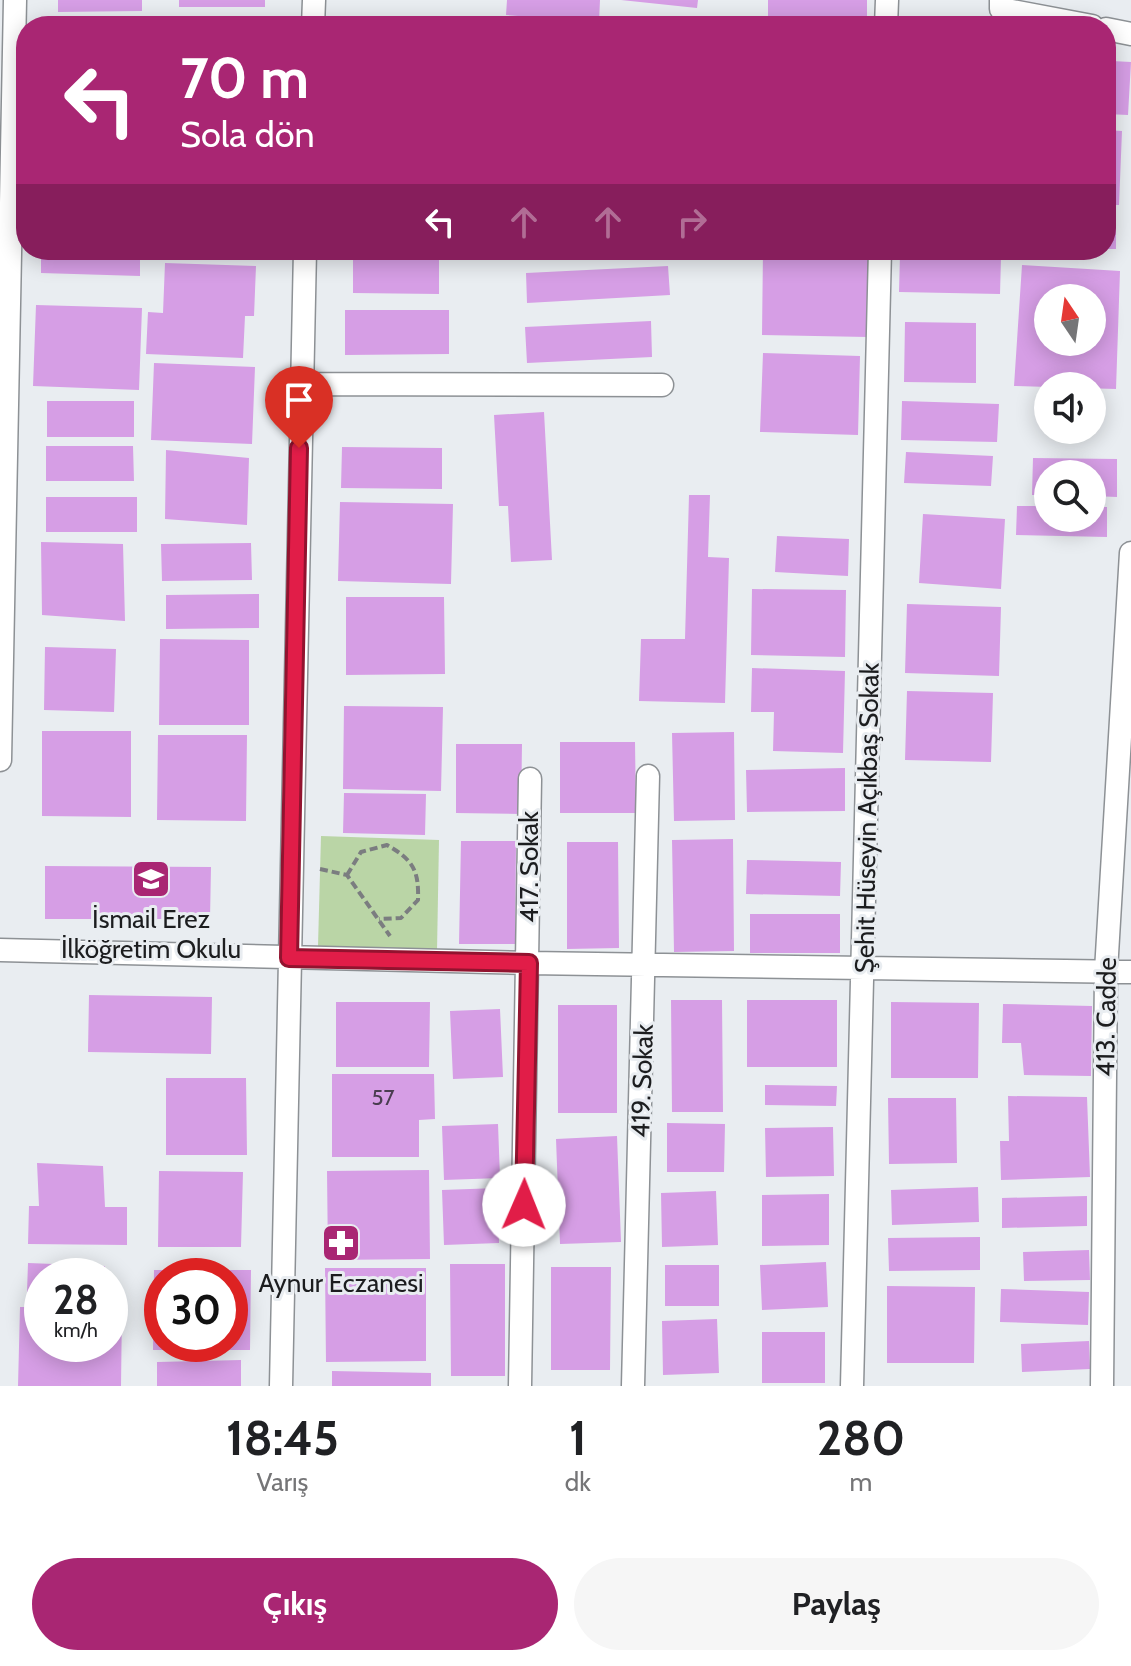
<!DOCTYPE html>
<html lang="tr">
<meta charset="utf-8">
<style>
:root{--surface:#fff;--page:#f6f6f6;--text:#202124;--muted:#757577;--accent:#a92673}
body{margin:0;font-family:Cabin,sans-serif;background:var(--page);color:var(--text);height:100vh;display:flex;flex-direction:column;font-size:30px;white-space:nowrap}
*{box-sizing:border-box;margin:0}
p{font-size:26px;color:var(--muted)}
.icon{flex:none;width:44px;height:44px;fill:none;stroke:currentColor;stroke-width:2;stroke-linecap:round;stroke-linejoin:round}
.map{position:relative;height:1386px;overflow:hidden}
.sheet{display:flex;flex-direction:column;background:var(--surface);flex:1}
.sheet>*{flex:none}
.guide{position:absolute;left:16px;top:16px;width:1100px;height:244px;border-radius:32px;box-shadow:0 4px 20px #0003;background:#a92673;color:#fff;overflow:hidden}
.needle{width:52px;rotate:347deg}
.controls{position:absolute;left:1034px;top:284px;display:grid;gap:16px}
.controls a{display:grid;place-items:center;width:72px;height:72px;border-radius:50%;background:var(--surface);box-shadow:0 4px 20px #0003;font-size:40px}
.speed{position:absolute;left:24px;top:1258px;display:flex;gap:16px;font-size:40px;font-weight:700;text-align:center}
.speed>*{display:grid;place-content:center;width:104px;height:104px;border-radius:50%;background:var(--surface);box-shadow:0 4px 20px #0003;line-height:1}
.speed small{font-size:20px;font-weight:400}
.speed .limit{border:12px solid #d22;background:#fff;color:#111}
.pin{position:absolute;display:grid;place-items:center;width:68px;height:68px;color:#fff;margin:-82px -34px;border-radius:50% 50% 50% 0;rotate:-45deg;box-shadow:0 0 8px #0007}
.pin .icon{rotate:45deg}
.me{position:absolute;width:88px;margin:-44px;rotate:1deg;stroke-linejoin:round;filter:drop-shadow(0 0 6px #0008)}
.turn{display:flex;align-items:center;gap:28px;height:168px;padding:0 32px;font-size:36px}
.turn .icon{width:104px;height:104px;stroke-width:2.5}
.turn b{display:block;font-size:56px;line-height:68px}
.lanes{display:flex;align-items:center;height:76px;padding:0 32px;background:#0003;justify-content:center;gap:40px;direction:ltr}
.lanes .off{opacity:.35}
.eta{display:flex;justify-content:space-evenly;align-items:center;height:136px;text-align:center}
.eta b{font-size:48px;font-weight:800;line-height:56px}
.cta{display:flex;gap:16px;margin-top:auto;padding:16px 32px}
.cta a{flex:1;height:92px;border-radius:48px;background:var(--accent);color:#fff;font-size:32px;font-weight:800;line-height:92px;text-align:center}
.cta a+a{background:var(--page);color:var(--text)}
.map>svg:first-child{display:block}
.green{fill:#bad5a6}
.building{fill:#d69ee5;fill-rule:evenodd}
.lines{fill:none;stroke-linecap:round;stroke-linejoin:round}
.street-casing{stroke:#8d9195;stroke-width:25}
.path{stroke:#7b7d80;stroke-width:4;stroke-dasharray:8 4;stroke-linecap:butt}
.street{stroke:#fff;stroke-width:22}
.route-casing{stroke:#92132f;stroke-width:20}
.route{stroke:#e11d48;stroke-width:14}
.labels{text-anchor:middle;stroke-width:6;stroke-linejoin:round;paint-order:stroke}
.number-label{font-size:22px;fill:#4a3d50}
.street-label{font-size:26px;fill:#1c1d1f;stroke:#e9edf1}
.poi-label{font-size:26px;fill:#1c1d1f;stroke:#e9edf1}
</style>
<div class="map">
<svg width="1131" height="1386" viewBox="0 0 1131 1386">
<rect width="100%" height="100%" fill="#e9edf1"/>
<path class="green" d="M321,836l118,4 -2,111 -119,-5z"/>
<path class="building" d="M58,0h84v11l-84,1z
M179,0h86v7h-86z
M507,0h93l-1,22 -93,-7z
M621,0h77l-1,8z
M768,0h99v26h-99z
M1106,54h6v7l19,1 -3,53 -22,-1z
M1106,130l16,1 -3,74h-13z
M1106,219h10v30h-10z
M41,250h99v26l-99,-3z
M344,250h113v8l-18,-1v37l-86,-1v-38h-9z
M763,250l106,2 -1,85 -106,-2z
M900,255l101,2 -1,37 -101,-2z
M165,263l91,3 -2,50h-9l-2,42 -97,-4 2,-42 15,1z
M1022,265l98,6 -4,118 -102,-3zM1048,298h44v44h-44z
M668,266l2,29 -143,8 -1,-30z
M36,305l106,3 -3,82 -106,-4z
M345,310h104v44l-104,1z
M651,321l1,36 -125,6 -2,-36z
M905,322l71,1v60l-72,-1z
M763,353l97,3 -2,79 -98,-3z
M154,363l101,4 -3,77 -101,-4z
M47,401h87v36h-87z
M902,401l97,3 -2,38 -96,-2z
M544,412l8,148 -41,2 -3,-56h-9l-5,-91z
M46,446h87l1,35h-88z
M342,447l100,1v41l-101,-1z
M166,450l83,8 -2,67 -82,-6z
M906,452l87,4 -2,30 -87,-3z
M1033,458l84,1v38l-25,-1v-22h-44v21h-16z
M689,495h21l-2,62 21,1 -4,145 -86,-2 2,-62h44z
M46,497h91v35h-91z
M340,502l113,2 -2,80 -113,-3z
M1017,506h31v12h44v-11h15v30l-91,-2z
M923,514l82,5 -4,70 -82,-6z
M777,536l72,3 -1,37 -73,-4z
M41,542l82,2 2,77 -83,-6z
M251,543l1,37 -90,1 -1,-37z
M752,589l94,1 -1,67 -94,-2z
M259,594v34l-93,1v-34z
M346,597h98l1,77 -99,1z
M907,604l94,3 -2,69 -94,-3z
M160,639l89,1v85h-90z
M45,647l71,2 -2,63 -70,-2z
M752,668l93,3 -2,82 -70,-2 1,-39h-23z
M907,691l86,2 -2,69 -86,-2z
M344,706l99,1 -2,84 -98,-2z
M42,731h89v86l-89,-1z
M734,732l1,88 -61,1 -2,-88z
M158,735h89l-1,86 -89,-1z
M560,742h75l1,71h-76z
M456,744h66l-1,70 -65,-1z
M845,768v43l-98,1 -1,-42z
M344,793l82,1 -1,41 -82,-2z
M733,839l1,112 -60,1 -2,-112z
M461,841h55l-1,103h-56z
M567,842h51l1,106 -52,1z
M747,860l94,2 -1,34 -94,-2z
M45,866l166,1 -1,52h-165z
M750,914h90v39h-90z
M89,995l123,2 -1,57 -123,-2z
M671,1000h51l1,112h-51z
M747,1000h90v67h-90z
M336,1002h94l-1,65h-93z
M891,1002l88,1 -1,75h-87z
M1003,1004l89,2 -1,70 -67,-1 -3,-32h-19z
M558,1005h59v108h-59z
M500,1009l3,68 -50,2 -3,-68z
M332,1074h102l1,45 -16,1v37h-87z
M166,1078h80l1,77h-81z
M765,1085l72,1 -1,20 -71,-1z
M1008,1096l79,1 3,80 -89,3 -1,-39h9z
M888,1098h68l1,65 -68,1z
M667,1123l58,1 -1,48h-57z
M498,1124l2,54 -56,2 -2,-54z
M833,1127l1,49 -68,1 -1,-49z
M617,1136l4,106 -61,2 -4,-105z
M37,1163l66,3 2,41h22v38l-99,-1 1,-38h10z
M429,1170l1,89 -102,1 -1,-89z
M159,1171l84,1 -2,75h-83z
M978,1187l1,35 -87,3 -1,-35z
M498,1188l1,55 -55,2 -2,-55z
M716,1191l2,54 -56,2 -1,-54z
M829,1194v51l-67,1v-51z
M1087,1196v30l-85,2v-30z
M980,1237v33l-91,1 -1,-33z
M1089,1250l1,30 -66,1 -1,-29z
M826,1262l2,45 -66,3 -2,-45z
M28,1263l77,3 -1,10h-62v16h-15z
M450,1264h55v112h-54z
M665,1265h54v41h-54z
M551,1267h60l-1,103h-59z
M325,1268h101v93l-100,1z
M154,1270h97l-1,80h-97zM162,1276h68v68h-68z
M887,1286l88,1 -1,76h-87z
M1001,1289l88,3 -1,33 -88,-3z
M20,1307h22v37h68v-36h12l-1,78h-103z
M717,1319l2,54 -56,2 -1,-54z
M762,1332h63v51h-63z
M1089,1341l1,28 -68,3 -1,-28z
M241,1360v26h-84v-24z
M332,1371l99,2v13h-99z"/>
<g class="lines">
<defs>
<path id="street" d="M1001,0v9l91,17
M313,26l1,-26
M886,26l1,-26
M1106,29l25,5
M301,384l361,1
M0,760l15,-760
M0,950l529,13 602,9
M281,1386l24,-1136
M520,1386l10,-607
M633,1386l15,-610
M852,1386l28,-1136
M1102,1386l4,-415 25,-418"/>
</defs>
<use href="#street" class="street-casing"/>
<path class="path" d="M320,869l27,6 43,61
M347,875l14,-23 26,-7c26,15 32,25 31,55l-17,18 -22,1"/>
<use href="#street" class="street"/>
</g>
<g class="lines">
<defs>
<path id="route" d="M299,448l-10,510 240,5 -5,242"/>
</defs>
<use href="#route" class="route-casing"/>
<use href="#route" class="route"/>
</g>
<defs>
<symbol id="school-square" viewBox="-11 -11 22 22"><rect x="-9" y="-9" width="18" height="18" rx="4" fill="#a92673" stroke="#e9edf1"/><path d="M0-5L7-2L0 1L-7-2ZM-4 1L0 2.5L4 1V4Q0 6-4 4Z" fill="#fff"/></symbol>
<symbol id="pharmacy-square" viewBox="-11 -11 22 22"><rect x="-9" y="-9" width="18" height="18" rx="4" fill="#a92673" stroke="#e9edf1"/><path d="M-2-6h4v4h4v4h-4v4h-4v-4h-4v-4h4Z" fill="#fff"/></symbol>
</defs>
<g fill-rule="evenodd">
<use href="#school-square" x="129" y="857" width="44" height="44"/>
<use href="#pharmacy-square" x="319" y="1221" width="44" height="44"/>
</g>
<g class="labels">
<g class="number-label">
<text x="383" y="1105">57</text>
</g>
<g class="street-label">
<text transform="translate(867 818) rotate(-89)" y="9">Şehit Hüseyin Açıkbaş Sokak</text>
<text transform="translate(529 867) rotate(-90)" y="9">417. Sokak</text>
<text transform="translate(1106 1017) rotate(-89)" y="9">413. Cadde</text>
<text transform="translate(642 1081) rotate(-88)" y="9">419. Sokak</text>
</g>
<g class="poi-label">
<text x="151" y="928">İsmail Erez<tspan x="151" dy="30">İlköğretim Okulu</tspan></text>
<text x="341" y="1292">Aynur Eczanesi</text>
</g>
</g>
</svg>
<div class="controls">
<a><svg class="needle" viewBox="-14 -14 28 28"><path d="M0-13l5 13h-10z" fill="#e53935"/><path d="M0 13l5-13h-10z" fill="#757577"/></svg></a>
<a><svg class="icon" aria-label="sound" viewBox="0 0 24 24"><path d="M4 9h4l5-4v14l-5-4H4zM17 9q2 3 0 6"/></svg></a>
<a><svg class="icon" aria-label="search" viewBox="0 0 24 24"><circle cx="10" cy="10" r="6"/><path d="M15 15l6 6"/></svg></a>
</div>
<div class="speed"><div>28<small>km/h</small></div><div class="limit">30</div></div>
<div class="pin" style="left:299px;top:448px;background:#d93025"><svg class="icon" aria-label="arrive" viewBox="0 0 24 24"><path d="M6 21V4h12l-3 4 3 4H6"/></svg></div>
<svg class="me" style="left:524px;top:1205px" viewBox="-20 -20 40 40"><circle r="19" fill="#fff"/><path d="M0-13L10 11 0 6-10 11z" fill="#e11d48"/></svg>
<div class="guide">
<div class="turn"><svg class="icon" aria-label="left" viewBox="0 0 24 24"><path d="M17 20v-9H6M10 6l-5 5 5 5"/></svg><div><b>70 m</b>Sola dön</div></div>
<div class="lanes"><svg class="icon" aria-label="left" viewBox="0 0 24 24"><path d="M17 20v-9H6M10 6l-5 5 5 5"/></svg><svg class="icon off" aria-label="ahead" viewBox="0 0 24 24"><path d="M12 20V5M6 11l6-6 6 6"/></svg><svg class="icon off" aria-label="ahead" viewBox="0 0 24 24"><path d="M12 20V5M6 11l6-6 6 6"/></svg><svg class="icon off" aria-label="right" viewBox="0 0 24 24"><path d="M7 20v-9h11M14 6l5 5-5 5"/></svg></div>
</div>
</div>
<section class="sheet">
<div class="eta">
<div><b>18:45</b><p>Varış</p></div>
<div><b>1</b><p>dk</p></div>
<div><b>280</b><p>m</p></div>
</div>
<div class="cta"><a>Çıkış</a><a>Paylaş</a></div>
</section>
